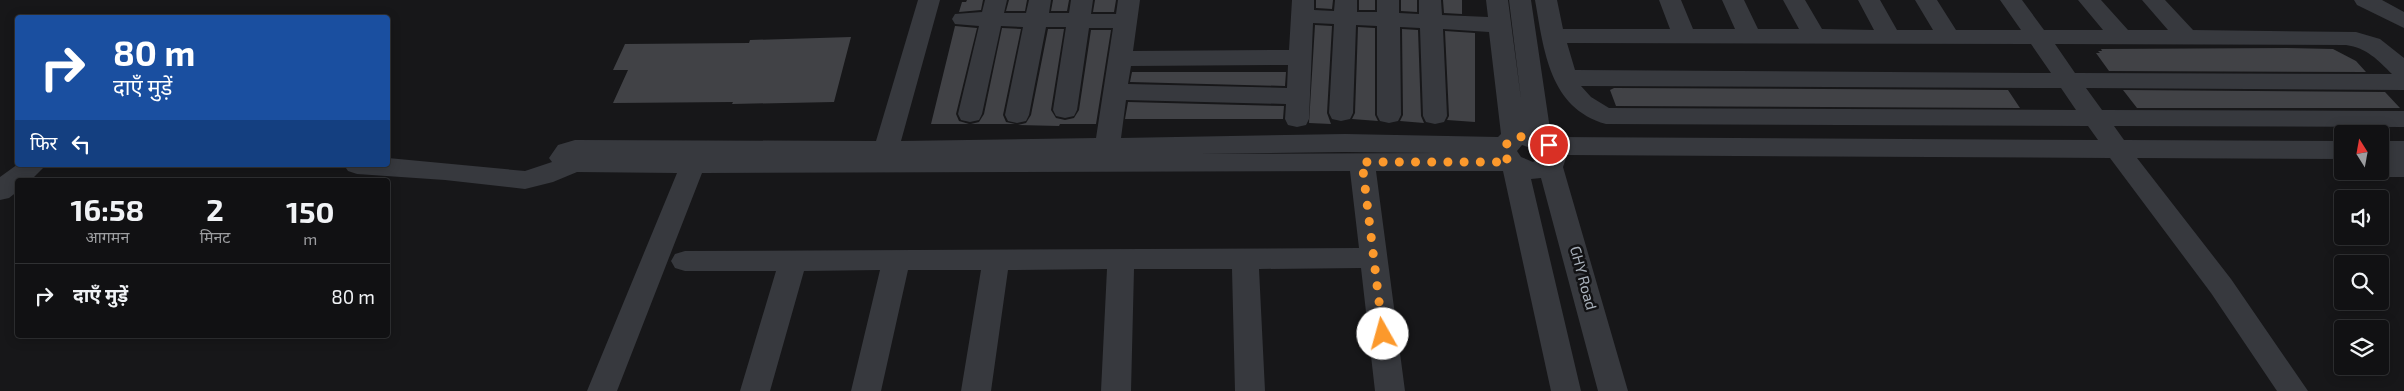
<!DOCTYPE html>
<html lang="hi">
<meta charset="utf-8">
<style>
:root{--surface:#111113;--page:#1e1f21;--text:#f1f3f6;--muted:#9c9da0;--line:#303133}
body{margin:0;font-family:"Exo 2","Noto Sans Devanagari",sans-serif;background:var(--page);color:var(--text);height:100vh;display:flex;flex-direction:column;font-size:19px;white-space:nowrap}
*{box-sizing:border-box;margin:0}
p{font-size:16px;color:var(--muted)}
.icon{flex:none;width:28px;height:28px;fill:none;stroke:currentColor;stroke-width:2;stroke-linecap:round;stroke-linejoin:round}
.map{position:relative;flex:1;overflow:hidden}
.drawer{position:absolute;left:15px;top:178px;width:375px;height:160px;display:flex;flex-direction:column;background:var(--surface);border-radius:5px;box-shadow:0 2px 12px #0003,0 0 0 1px var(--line)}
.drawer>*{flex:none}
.hud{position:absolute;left:15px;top:15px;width:375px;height:152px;border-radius:5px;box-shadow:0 2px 12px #0003,0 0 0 1px var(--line);background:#1a4fa0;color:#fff;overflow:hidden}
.needle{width:32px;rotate:349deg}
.fabs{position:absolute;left:2334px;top:125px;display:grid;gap:10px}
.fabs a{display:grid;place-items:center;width:55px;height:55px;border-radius:5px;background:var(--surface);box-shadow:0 2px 12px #0003,0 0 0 1px var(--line);font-size:25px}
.pin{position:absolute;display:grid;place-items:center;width:42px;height:42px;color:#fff;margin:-21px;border:2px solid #fff;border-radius:50%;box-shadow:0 1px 5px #0007}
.me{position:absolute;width:55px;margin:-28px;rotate:353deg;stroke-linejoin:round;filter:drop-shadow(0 0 4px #0008)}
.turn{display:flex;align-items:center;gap:18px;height:105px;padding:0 15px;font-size:22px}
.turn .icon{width:65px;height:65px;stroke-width:2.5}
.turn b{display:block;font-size:35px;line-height:42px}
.then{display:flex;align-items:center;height:48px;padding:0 15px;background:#0003;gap:10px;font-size:19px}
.eta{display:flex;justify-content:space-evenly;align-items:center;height:85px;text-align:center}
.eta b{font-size:30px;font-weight:700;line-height:35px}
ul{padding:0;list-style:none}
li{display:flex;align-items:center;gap:15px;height:65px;padding:0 15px;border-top:1px solid var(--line)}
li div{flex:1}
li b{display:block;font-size:19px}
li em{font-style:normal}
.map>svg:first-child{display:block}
.building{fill:#414246}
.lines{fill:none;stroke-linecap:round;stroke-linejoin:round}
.minor{fill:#37393e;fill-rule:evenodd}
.route{stroke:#fc992c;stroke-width:9;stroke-dasharray:0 16.2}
.labels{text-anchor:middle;stroke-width:5;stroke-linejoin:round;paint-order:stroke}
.street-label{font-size:15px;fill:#a8b0ba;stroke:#121214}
</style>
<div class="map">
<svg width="2404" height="391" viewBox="0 0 2404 391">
<rect width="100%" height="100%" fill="#171719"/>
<path class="building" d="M967,0h16l-2,10 -22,2 3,-10h4z
M1009,0h18l-2,11h-19z
M1053,0h16l-2,11h-16z
M1095,0h21l-2,12h-21z
M1316,0h17l-1,9 -16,-1z
M1359,0h16v10h-16z
M1401,0h16v12l-16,-1z
M1443,0h19v14l-18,-1z
M1315,25l17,1 -5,87 4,11 -22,-1z
M955,26l22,2 -21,86 3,7 10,3h-38z
M1358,27l17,1v87l3,6 -26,-2 3,-6z
M1002,28l19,1 -18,86 3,7 9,2h-44l8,-2 5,-8z
M1048,29h16l-13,81 5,8 9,2 9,-2 5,-8 12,-80h20l-15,94h-36l-1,2 -41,-1 8,-2 5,-8z
M1402,29l16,1 3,86 3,7 -24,-2 3,-6z
M1445,31l30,2v89l-28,-2 2,-4z
M851,37l-17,65 -102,2 1,-2 -120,1 15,-33h-15l12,-26 124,-1 1,-3z
M2287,48l46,1 23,12 10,11 -257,-1 -13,-18h4l-2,-2h4l-1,-2z
M1132,72h154l-1,14 -155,-4z
M1614,88l394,2 12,18 -404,-2 -6,-16z
M2123,90l262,2 15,16h-263z
M1128,102l156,4 -1,13h-158z"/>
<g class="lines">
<path class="minor" d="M918,0h22l-39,141 195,-3 17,-110h-24l-12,82 -3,6 -9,2 -9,-2 -3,-6 13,-83h-20l-17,88 -3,6 -9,2 -9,-2 -3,-6 18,-88 -22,-1 -19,88 -3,6 -9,2 -9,-2 -3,-6 21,-88 -24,-2 -3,-5 3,-5 27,-2 3,-12h22l-3,13h22l3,-13h22l-2,13h20l2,-13h22l-2,14h25l2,-14h22l-7,51 156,-1 3,-50h22v10l20,1 1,-11h22v12h20v-12h22v13l20,1v-14h22l1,15 46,2 -2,-17h22l13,99 -12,-99h22l20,136 3,1 544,3 -10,-14 -482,-2c-57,-16 -62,-74 -71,-124h22l6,29h107l-11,-29h22l12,29h42l-13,-29h22l14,29h41l-16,-29h22l17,29 52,1 -16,-30h22l17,30h36l-18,-30h22l19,30h65l-21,-30h22l22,30h59l-25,-30h23l27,30h40l-26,-30h23l28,30 163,2 24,7 24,19v32l-318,-2 16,22 302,1v16l-290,-1 10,14 218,1v18l-205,-1 94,121 77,112h-31l-66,-98 -101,-135 -543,-3 -4,12 65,224h-30l-57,-213 -10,1 50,212h-30l-48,-220h-127l29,220h-30l-14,-123 -102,1 6,122h-30l-3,-122h-98l-3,122h-30l6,-122 -99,1 -17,121h-30l20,-121h-73l-27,121h-30l29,-121 -76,1 -34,120h-30l36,-120h-91l-10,-3 -4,-7 4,-7 10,-3 674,-3 -9,-77 -648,2 -85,218h-30l90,-218 -100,-1 -24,10 -28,7 -80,-9 -88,-6 -9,-3 -4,-6h44v-7l137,13 27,-9 -3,-4 9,-13 17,-5 301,1zM1313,23l21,1 -5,89 3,6 9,2 9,-2 3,-6 3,-88 21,1v89l3,6 9,2 9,-2 3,-6 -1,-88 20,1 3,88 3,6 9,2 9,-2 3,-6 -4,-87 46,3 12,102 -3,3 -153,-3 -224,4 5,-38 160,4 -1,15 3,6 9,2 9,-2 3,-6zM1567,43l464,1 20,29 -476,-3zM2055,44l291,1c21,3 32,15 46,29l-317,-1zM1288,65l-1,23 -159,-4 3,-18zM1581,86l480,2 15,22 -467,-2 -18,-11zM1522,145l18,6 1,7 -8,4 -12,-5 -4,-6zM1345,152l93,1 -239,1z
M2354,0h28l22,12v16l-47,-23z
M2380,141h24v18h-24z
M2380,159h24v18h-24l-9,-3 -2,-3h11z
M18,164l28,1 -15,15h-13v11l-9,7 -9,2v-23z"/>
</g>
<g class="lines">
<path class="route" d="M1383,334l-21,-172h147l-4,-6v-10c11,-14 31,-11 44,-1"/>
</g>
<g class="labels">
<g class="street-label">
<text transform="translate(1583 278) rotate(75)" y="5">GHY Road</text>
</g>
</g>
</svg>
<div class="fabs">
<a><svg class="needle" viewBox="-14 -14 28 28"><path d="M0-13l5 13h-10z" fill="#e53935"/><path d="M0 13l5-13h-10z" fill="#9c9da0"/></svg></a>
<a><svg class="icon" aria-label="sound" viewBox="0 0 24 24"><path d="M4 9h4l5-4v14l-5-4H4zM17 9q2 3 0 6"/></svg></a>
<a><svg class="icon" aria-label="search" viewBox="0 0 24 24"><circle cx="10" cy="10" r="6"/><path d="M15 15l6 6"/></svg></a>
<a><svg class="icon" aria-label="layers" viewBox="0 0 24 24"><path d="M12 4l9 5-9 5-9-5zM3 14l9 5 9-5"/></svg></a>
</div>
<div class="pin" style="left:1549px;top:145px;background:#d93025"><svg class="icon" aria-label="arrive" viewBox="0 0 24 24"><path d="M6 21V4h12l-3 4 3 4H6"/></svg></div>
<svg class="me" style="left:1383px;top:334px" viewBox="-20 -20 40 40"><circle r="19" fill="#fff"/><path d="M0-13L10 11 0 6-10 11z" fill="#fc992c"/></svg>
<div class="hud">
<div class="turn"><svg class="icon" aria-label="right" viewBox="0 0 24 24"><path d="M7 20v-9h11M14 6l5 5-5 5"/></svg><div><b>80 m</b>दाएँ मुड़ें</div></div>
<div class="then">फिर<svg class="icon" aria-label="left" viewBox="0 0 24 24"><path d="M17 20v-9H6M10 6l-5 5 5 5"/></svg></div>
</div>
<section class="drawer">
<div class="eta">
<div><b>16:58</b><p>आगमन</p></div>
<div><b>2</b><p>मिनट</p></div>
<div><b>150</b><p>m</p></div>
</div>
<ul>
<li><svg class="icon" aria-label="right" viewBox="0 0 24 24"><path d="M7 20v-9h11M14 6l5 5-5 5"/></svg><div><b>दाएँ मुड़ें</b></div><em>80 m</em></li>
</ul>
</section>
</div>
